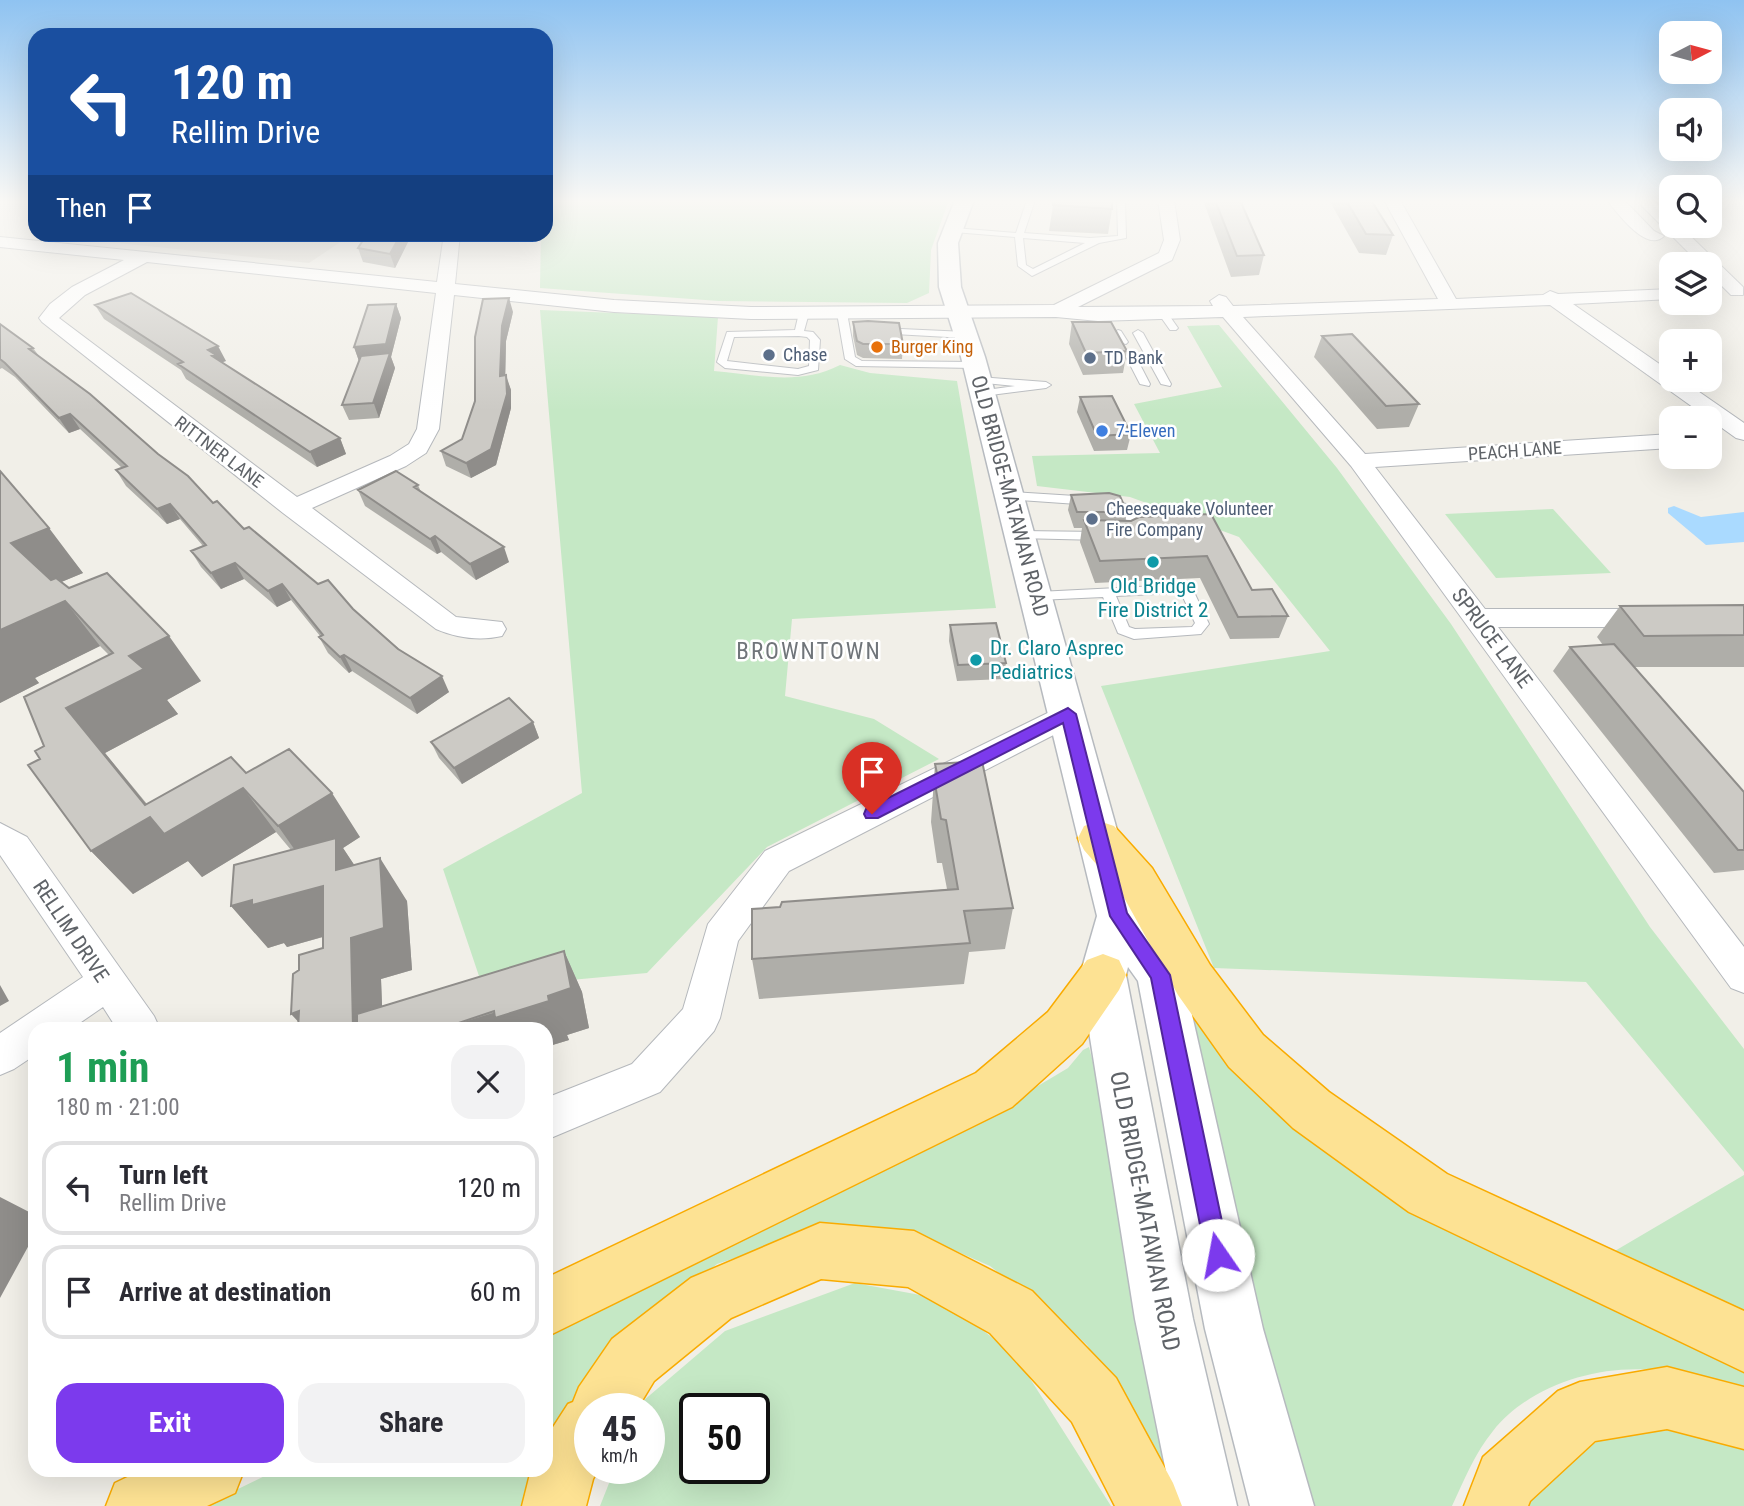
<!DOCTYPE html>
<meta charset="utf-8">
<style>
:root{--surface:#fff;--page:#f2f2f3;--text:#2b2b33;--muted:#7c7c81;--line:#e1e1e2;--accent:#7c3aed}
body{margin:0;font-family:"Roboto Condensed",sans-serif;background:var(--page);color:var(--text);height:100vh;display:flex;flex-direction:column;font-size:26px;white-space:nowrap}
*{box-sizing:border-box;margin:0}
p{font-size:23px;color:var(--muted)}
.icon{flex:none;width:38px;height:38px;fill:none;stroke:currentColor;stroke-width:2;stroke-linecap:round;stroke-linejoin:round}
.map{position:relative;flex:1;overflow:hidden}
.side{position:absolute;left:28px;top:1022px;width:525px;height:455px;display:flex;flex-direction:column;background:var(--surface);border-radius:21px;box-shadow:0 7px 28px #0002}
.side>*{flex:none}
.guide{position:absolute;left:28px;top:28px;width:525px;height:214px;border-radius:21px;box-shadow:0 7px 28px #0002;background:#1a4fa0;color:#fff;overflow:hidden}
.needle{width:46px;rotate:84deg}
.buttons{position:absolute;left:1659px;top:21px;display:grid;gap:14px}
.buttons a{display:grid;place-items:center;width:63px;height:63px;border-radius:14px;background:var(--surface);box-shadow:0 7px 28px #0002;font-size:35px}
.speed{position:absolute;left:574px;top:1393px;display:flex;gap:14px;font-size:35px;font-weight:700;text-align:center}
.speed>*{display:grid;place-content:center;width:91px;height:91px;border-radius:50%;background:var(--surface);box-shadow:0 7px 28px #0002;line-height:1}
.speed small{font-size:18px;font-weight:400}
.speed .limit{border:4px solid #111;border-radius:10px;background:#fff;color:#111}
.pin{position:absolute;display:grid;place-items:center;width:60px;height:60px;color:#fff;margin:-72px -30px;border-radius:50% 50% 50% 0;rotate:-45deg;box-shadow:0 0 7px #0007}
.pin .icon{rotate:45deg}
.me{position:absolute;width:77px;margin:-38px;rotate:348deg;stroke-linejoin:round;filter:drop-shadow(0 0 5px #0008)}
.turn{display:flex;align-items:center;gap:24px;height:147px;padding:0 28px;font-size:32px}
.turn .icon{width:91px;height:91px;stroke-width:2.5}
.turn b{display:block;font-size:49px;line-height:60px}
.then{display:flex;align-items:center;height:66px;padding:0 28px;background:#0003;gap:14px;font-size:26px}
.round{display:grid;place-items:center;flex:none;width:74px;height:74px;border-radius:21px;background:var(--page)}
.summary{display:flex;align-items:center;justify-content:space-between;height:119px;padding:0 28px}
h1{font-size:42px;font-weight:700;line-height:52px;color:#1e9e55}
.cta{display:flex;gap:14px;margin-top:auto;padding:14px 28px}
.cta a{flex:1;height:80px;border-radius:21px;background:var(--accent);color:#fff;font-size:28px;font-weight:700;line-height:80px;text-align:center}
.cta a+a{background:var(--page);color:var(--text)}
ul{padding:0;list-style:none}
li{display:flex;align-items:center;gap:21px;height:94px;margin:0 14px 10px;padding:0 14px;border:4px solid var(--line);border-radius:21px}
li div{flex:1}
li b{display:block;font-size:26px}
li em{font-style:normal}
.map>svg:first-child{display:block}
.education{fill:#e1ded6}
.green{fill:#c5e8c5;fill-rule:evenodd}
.water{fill:#aadaff}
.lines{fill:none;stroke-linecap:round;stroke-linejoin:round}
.lane-casing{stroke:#b5b8bc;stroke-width:2}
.street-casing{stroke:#b5b8bc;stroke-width:2}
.secondary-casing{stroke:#b6babf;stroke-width:3}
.highway-casing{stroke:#f9ab00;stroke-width:3}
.lane{fill:#fff;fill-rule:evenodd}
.street{fill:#fff;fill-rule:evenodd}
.secondary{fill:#fff;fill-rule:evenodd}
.highway{fill:#fde293;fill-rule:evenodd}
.wall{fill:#afaea9}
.shaded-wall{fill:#8f8d8a}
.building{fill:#cccac5;stroke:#8f8d8a;stroke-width:2}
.route{fill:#7c3aed;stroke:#51269a;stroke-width:2}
.food-dot{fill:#e8710a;stroke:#fff;stroke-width:2.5}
.service-dot{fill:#5c6f8a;stroke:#fff;stroke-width:2.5}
.shop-dot{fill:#3f7fe0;stroke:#fff;stroke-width:2.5}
.culture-dot{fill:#0f9aa8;stroke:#fff;stroke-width:2.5}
.labels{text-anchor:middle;stroke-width:5;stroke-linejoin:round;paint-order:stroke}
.far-food-label{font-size:18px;fill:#c56008;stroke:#fff;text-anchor:start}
.far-service-label{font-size:18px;fill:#4e5e75;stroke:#fff;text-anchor:start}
.far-shop-label{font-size:18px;fill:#366cbe;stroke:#fff;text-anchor:start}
.far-street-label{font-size:18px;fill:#5f6368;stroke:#fff}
.street-label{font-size:21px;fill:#5f6368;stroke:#fff}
.culture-label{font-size:21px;fill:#0d838f;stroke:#fff}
.neighbourhood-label{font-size:23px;letter-spacing:2px;fill:#70757a;stroke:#fff}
.near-street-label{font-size:24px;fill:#5f6368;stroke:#fff}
</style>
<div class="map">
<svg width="1744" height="1506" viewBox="0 0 1744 1506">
<rect width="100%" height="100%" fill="#f1efe8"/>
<path class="education" d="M35,233v1l316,1 -42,28 -276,-29z"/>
<path class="green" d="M546,200h403l-18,50 -2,43 -22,10 -188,-2 -179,-13 1,-53 5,-1z
M540,310l178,7 -4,54c45,4 85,15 126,-6l30,8 87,8 39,227 -204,11 -7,77 89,23 65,40 -172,88 -120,126 -164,15 -40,-119 139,-76z
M1219,325l118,143 114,156 199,303 94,122v123l-158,-190 -372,-14 -113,-282 229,-35 -91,-114 -109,-40 -93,-11 -5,-30 128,-3 -26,-49 88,-17 -35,-61z
M1553,509l58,64 -115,5 -51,-64z
M1186,1008l25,26 533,330v24c-28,-5 -56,-14 -84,-17 -57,-8 -130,13 -167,60 -18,22 -29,49 -41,75h-144l-33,-110z
M1089,1047l10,38 25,172 40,206 -10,2 -67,-120 -17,-16 -80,-63 -59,-26 -40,-8 -97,6 -77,26 -92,76 -95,166h-327l74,-36h269v-134l450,-225 72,-43 15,-18z
M1744,1175v137l-136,-57z
M855,1283l87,16 73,56 96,151h-511l15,-38h34v-59h-10l4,-8 82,-70zM695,1409h59v59h-59z
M1691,1427l53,12v67h-219l51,-54 41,-20z"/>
<path class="water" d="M1674,506l27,11 43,-5v30l-38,3 -38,-32v-5z"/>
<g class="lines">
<defs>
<path id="lane" d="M1027,200h8l-11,33 66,5 28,-2 -1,-36h8l1,38 -27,5 -67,33 -14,-10 -3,-29 -61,-5 -4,-2 4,-2 62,5zM1023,238l62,5 -52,26 -7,-4z
M804,310l5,3 -5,18 9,1 7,8 -2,30 -20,5 -73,-7 -8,-6 10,-30 68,-2 4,-17zM799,336l8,1 3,3 -1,26 -11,3 -71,-8 7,-24z
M842,310l5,3 8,44 7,4 113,1 5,3 -5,3 -119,-2 -11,-7 -8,-46z
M1160,311h6l12,17 -2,2h-6l-12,-17z
M879,328l87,4 5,3 -5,3 -90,-5v-4z
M1118,330l3,1 7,11 -2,2 -8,-2 -5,-9z
M1138,330l5,3 28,51 -1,2 -9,-2 -28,-51z
M1129,350l5,3 16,31 -1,2 -9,-2 -16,-31z
M979,377l67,5 5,3 -5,3 -63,8 -5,-3 1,-2 36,-5 -40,-4 -1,-2z
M1010,492l97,6 25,8 11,26 -9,5h-8l-2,-3 6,-4 -7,-19 -17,-5 -100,-7 -2,-3z
M1021,531l80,1 6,4 -6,4 -84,-2v-6z
M1177,585l15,4 2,3 15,32 -8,10 -67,5 -16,-6 -15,-36 -65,3 -7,-4 7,-4zM1176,593l6,2 13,28 -3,4 -57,2 -6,-2 -13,-31z"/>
<path id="street" d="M1158,200h16l6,40 -8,20 -94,47 135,-1 -3,-5 9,-6 7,2 7,9 205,-7 -54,-99h16l56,99 87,-4 7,-4 8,3 113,-5v10l-98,5 98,68v8h11l62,43v17l-8,-2 -186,-133 -307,12 122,137 306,-20v14l-296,19 110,142h170l10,3 4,6 -4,6 -10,3h-157l246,320v46l-13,-5 -380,-522 -128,-149 -125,4 -42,-4 -305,2 -137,-7 -160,-17 -15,134 -13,24 -20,13 -94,42 144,109 46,5 4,7 -4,7c-22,5 -45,2 -66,-7l-153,-116 -241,-191 -3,-4 11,-14 22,-17 52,-27 -124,-13v-10l437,45 7,-48h16l-5,50 159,16 137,7 303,-2 105,-52 5,-13zM147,262l289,31 -19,136 -8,15 -19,12 -93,41 -238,-179 26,-23z
M1607,200h17l30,31 10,5c-17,17 -46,-22 -57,-36z
M1636,200h17l18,17v9h9l63,61v8h-12l-21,-21v-10h-10z
M1068,703l11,3 4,8 -4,8 -290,149 -51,70 -18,77 -6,13 -54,61 -114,48v-42l86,-34 51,-55 25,-85 57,-73z
M0,823l27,14 127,179 6,13h-43l-14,-22 -32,22h-36v26l-21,14 -14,6v-42l83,-56 -83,-122z"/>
<path id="secondary" d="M955,200h19l-16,43 3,44 24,70 154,552 37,51 7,15 80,354 51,177h-64l-45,-177 -67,-348 -10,-14 -2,8 67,344 44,187h-64l-38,-187 -55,-344 17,-59 -136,-559 -22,-70 -1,-44z"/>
<path id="highway" d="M1099,821l15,5 38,42 58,97 53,70 66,57 118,82 297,137v61l-335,-160 -116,-84 -64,-61 -51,-72 -56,-101 -38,-44 -6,-12 6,-12z
M1103,954l16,6 7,15 -7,15 -37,54 -70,63 -466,230v-59l430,-205 72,-61 39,-52z
M820,1223l94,8 118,60 84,87 57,105 9,23h-67l-43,-84 -82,-89 -82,-46 -87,-8 -90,39 -77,63 -17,28h-47v59h9l-6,11 -7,27h-64l9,-36h15v-32l22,-34 5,-2 6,-15 33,-48 79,-61z
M1667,1367l77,20v62l-77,-20 -72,12 -65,60 -2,5h-64l19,-49 75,-66 22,-9z
M142,1470h102l-9,23 -28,13h-101l9,-23z"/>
</defs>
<use href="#lane" class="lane-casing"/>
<use href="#street" class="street-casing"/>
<use href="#secondary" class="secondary-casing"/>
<use href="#highway" class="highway-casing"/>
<use href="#lane" class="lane"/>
<use href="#street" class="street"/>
<use href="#secondary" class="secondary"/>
<use href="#highway" class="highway"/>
</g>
<path class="wall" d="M1203,200h37l24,55 -5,20 -28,2z
M1329,200h42l22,35 -7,20 -27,-2z
M1053,205l59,4 -4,25 -59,-3z
M412,234l-17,34 -32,-6 -5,-14z
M396,304l5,14 -10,39 4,11 -16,50 -30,2 -7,-15 17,-44 -5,-14z
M95,305l131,56 -4,1 118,76 6,16 -29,13 -131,-88 -5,-9 -77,-51z
M513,312l-7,29 -1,34 6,15v18l-15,57 -25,13 -25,-12 -5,-15 21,-12z
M853,322l50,22 -1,15 -39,-1 -6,-3 -4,-19z
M1072,322l55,29 -4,22 -40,2 -14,-31z
M0,324l33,24 6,8 205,173 109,80 96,83 -32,22 -65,-43 -3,2 -21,-20 -9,-16 1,-1 -29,-36 -14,7 -33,-28 -23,10 -20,-22 -10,-16 12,-5 -23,-27 -13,5 -41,-38 -10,-16 6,-2 -42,-39 -11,4 -54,-56 -13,-9 -2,1z
M1322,336l97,68 -10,23 -32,2 -63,-72z
M1080,397l51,37 -4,16 -33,1 -17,-39z
M0,471l83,102 -22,9 140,99 -34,19 11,14 -73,39 42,51 99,-31 114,64 -17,11 11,17 53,36 5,69 -31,9 1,27 182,-55 18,41 7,36 -22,7 2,5 -23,7v-18h-248l1,-59 24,-22v-11l-36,10 -3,-4 -16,5 -37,-42 60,-56 -15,-18 -74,45 -14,-16 -55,33 -42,-43 -51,-92 4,-13 65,-91 -9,-9 -65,32 4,5 -39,20z
M418,485l3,7 88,70 -33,18 -35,-28 -4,2 -72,-48 -7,-16z
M1071,495l56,17 -2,9 86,-7 41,76 36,26 -9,22 -49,1 -30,-61 -105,5 -15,-41 2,-14h-8l-6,-18z
M1744,605v62h-110l110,125v78l-30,3 -161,-202 17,-24 33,-2 -6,-8 23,-31z
M950,625l56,38 -2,16 -47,2 -8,-40z
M533,722l6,16 -77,46 -23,-26 -8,-16z
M935,764l78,144 -8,41 -36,3 -5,32 -205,15 -7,-40 28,-52 167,-18 -5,-26h-5l-6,-41z"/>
<path class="shaded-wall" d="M401,234h11l-17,34 -5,-14z
M509,298l4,14 -7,29 -1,50 -5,-15 2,-50z
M396,304l5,14 -10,39 4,11 -16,50 -25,-71z
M218,346l8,15 -6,2 3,7 -15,-20z
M506,375l5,15v18l-15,57 -25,13 -5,-15z
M70,414l10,15 -11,4 -10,-15z
M340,438l6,16 -29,13 -7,-15z
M170,504l10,15 -13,5 -10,-15z
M49,528l34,45 -36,15 -36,-45z
M435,536l6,16 -4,2 -7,-15z
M504,547l5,15 -33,18 -6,-16z
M235,563l9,16 -23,10 -10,-16z
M282,584l9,16 -14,7 -9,-16z
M65,601l35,45 -65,32 4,5 -39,20v-73z
M169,636l32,45 -34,19 11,14 -73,39 63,78 75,-43 33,44 -74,45 -14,-16 -55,33 -42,-43 54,-46 -79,-97 63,-52z
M344,655l8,16 -3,2 -9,-16z
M442,676l7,16 -32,22 -7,-16z
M533,722l6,16 -77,46 -8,-16z
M332,793l28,44 -17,11 22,33 -56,-11 -31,-44z
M380,858l27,43 5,69 -31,9 2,50h-33l1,-91z
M323,886l31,42 -67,19 -3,-4 -16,5 -37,-42 21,-6z
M564,951l18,41 7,36 -22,7 2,5 -23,7v-18h-105l107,-33z
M0,985l9,16 -9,5z
M299,1011l6,18 -14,-15z
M0,1197l35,18v19l-35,64z"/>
<path class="building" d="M1054,200h58v9l-59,-4z
M1215,200h25l24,55 -27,1z
M1346,200h25l22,35 -27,-1z
M367,234h34l-11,20 -32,-6z
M131,293l87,53 -10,4 8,5 -4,1 128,82 -30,14 -132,-88 5,-2 -88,-57z
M509,298l-7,28 -2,50 6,-1 1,19 -16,55 -25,14 -25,-12 21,-12 13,-38v-64l8,-38z
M396,304l-10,40 -32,3 14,-42z
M868,321l31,2 4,21h-40l-6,-3 -4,-19z
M1072,322h39l16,29 -41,2z
M0,324l33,24 -4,1 61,45 68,60 30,22 25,27 4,-2 27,28 5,-2 69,57 10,-4 25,29 45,40 44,27 -32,22 -66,-43 -4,2 -21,-20 4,-2 -41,-51 -14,7 -33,-28 -24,10 -20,-22 15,-6 -36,-41 -13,5 -41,-39 11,-4 -57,-52 -11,4 -54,-55 -5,-4z
M1352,334l67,70 -33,2 -64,-70z
M390,353l-17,50 -31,2 19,-49z
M1112,396l19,38 -34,2 -17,-39z
M0,471l49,57 -38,15 40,37 5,-2 13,10 38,-15 62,63 -40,20 15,13 -78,39 79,97 86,-48 15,16 43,-24 43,44 -54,33 -35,-38 -79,46 -14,-17 -59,34 -63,-86 12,-6 -5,-8 9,-5 -20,-49 89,-44 -48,-52 -65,29z
M396,471l22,14 -4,2 90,60 -34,17 -35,-28 -5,3 -72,-49z
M1109,493l11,3 7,16h-50l-6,-17z
M1211,514l41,76 20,-1 16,27 -50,1 -31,-61 -107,5 -16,-41 47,1 8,-4z
M1744,605v30l-100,1 -24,-30z
M996,623l10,40 -48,2 -8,-40z
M1614,644l130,148v58h-6l-168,-203z
M509,698l24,24 -79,46 -23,-26z
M982,761l31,147 -49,3 6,32 -218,16v-50l28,-2 2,-5 176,-13 -12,-69 -5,-1 -7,-41h4l-3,-14z
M336,838v32l44,-12 4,70 -33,10 2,90 -55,1 1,-18 -8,3 2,-40 6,-4v-15l24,-7v-62l-71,19v-5l-21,6 3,-41z
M564,951l7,37 -23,8 1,5 -54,17 -1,-7 -53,18h-84v-15z"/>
<linearGradient id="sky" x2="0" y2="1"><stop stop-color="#8fc3f1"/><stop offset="0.49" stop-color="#f9f8f5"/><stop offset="1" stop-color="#f9f8f5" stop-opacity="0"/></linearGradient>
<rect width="1744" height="411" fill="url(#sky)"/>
<path class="route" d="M1068,708l8,6 51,199 43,62 59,280 -3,8 -8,4 -8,-4 -4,-8 -55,-277 -41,-62 -47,-193 -185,95h-12l-2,-4 2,-5z"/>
<circle class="food-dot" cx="877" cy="347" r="7"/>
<g class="service-dot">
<circle cx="769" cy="355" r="7"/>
<circle cx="1090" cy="358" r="7"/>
<circle cx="1092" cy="519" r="7"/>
</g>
<circle class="shop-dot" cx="1102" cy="431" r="7"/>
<g class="culture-dot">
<circle cx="1153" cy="562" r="7"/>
<circle cx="976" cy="660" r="7"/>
</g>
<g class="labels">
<g class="far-food-label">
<text x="891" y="353">Burger King</text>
</g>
<g class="far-service-label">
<text x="783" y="361">Chase</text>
<text x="1104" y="364">TD Bank</text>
<text x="1106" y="515">Cheesequake Volunteer<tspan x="1106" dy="21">Fire Company</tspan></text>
</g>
<g class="far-shop-label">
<text x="1116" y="437">7-Eleven</text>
</g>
<g class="far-street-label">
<text transform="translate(1515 451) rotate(-4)" y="6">PEACH LANE</text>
<text transform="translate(219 452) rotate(37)" y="6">RITTNER LANE</text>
</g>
<g class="street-label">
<text transform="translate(1010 496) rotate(75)" y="7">OLD BRIDGE-MATAWAN ROAD</text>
<text transform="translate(1492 638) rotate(53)" y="7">SPRUCE LANE</text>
<text transform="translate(71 931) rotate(56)" y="7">RELLIM DRIVE</text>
</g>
<g class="culture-label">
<text x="1153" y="593">Old Bridge<tspan x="1153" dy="24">Fire District 2</tspan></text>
<text x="990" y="655" text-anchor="start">Dr. Claro Asprec<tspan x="990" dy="24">Pediatrics</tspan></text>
</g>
<g class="neighbourhood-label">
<text x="809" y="659">BROWNTOWN</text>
</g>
<g class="near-street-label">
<text transform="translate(1145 1211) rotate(79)" y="8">OLD BRIDGE-MATAWAN ROAD</text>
</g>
</g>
</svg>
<div class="buttons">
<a><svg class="needle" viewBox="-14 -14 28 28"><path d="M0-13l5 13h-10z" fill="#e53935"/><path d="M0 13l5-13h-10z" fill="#7c7c81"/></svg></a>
<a><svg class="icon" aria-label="sound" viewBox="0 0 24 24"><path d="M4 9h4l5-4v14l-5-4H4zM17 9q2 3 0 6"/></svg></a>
<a><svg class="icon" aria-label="search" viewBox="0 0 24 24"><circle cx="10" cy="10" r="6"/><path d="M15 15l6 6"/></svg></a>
<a><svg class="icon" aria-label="layers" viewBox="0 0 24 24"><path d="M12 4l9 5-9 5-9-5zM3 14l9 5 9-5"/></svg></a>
<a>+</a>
<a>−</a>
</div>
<div class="speed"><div>45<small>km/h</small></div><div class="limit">50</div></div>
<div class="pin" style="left:872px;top:814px;background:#d93025"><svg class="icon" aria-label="arrive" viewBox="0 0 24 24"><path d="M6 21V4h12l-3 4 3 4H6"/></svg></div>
<svg class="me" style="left:1218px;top:1255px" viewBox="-20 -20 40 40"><circle r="19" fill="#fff"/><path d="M0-13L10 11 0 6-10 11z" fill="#7c3aed"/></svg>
<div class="guide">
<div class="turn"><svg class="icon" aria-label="left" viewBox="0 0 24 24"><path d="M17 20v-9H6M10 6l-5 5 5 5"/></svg><div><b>120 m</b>Rellim Drive</div></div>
<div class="then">Then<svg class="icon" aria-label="arrive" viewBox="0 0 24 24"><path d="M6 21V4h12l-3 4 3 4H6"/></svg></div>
</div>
<section class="side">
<div class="summary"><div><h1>1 min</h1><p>180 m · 21:00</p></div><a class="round"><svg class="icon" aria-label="close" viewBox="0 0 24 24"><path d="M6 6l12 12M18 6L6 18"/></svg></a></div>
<ul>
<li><svg class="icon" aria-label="left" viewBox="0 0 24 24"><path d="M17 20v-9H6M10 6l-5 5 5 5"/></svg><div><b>Turn left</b><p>Rellim Drive</p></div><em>120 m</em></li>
<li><svg class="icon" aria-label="arrive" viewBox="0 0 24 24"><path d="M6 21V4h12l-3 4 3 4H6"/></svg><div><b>Arrive at destination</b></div><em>60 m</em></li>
</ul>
<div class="cta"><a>Exit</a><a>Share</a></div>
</section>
</div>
